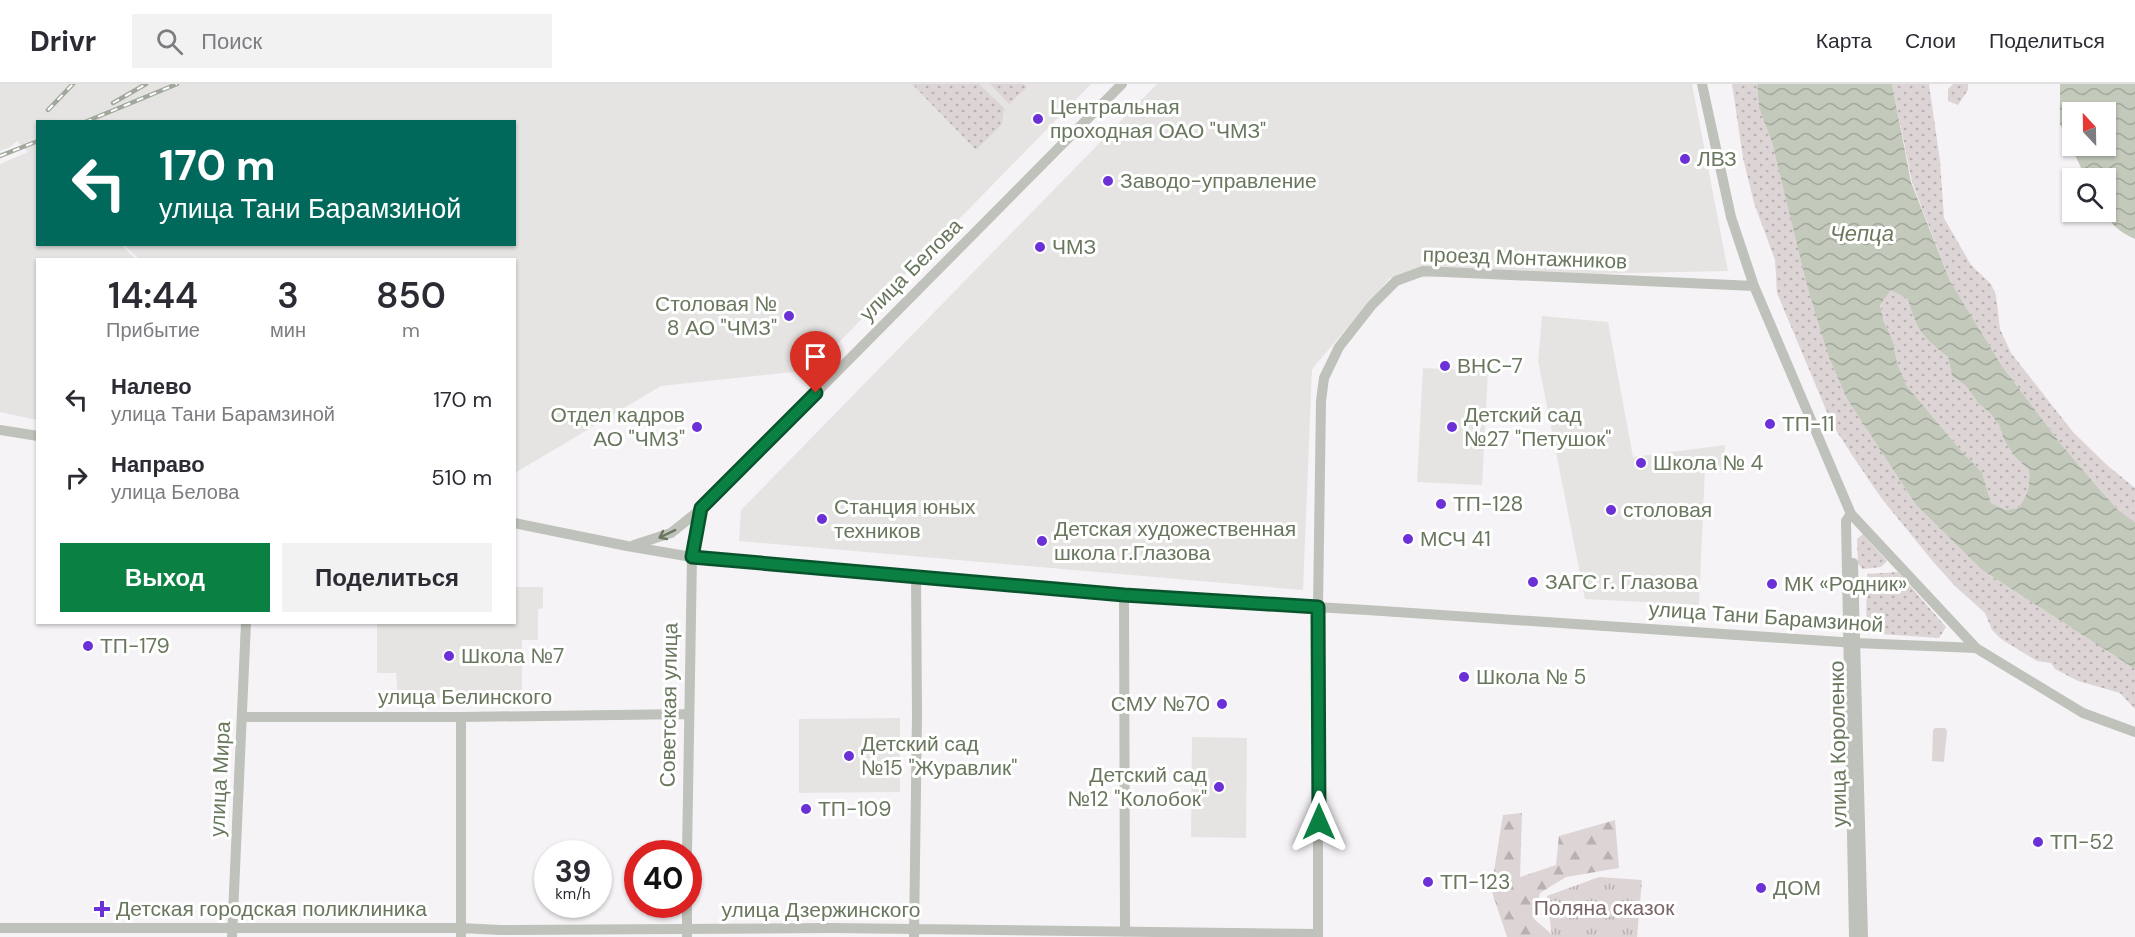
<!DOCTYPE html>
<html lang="ru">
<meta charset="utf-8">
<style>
:root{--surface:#fff;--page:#f2f2f3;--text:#2b2b33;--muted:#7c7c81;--line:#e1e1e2;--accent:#0b8043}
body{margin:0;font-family:"DM Sans",sans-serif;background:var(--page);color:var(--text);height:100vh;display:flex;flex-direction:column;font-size:22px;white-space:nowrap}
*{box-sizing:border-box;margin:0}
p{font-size:20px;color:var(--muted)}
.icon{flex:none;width:33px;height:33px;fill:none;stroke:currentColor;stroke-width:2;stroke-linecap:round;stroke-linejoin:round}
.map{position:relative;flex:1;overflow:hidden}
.sheet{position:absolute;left:36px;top:174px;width:480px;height:366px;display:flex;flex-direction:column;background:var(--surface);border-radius:0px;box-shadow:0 2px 4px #0004}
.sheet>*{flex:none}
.banner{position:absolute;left:36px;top:36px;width:480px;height:126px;border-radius:0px;box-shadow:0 2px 4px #0004;background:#00695c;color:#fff;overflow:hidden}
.needle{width:39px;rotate:338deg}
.tools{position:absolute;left:2062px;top:18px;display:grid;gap:12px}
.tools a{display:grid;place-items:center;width:54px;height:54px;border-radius:0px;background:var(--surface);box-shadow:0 2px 4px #0004;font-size:30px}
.speed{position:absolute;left:534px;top:756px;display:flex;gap:12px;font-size:30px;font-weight:700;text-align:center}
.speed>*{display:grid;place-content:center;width:78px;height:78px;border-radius:50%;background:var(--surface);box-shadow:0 2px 4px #0004;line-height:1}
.speed small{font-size:15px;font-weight:400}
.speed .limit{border:9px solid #d22;background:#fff;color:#111}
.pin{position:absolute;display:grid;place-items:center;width:51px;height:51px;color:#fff;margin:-62px -26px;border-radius:50% 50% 50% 0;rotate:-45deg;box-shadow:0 0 6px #0007}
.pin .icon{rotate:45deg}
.me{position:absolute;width:66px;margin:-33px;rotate:0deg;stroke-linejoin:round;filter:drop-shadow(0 0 4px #0008)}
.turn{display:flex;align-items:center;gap:21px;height:126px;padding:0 24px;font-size:27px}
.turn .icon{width:78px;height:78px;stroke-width:2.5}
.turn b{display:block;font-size:42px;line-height:51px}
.eta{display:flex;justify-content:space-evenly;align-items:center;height:102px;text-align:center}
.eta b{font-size:36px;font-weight:600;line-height:42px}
.primary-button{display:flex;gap:12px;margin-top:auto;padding:12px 24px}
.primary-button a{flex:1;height:69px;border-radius:0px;background:var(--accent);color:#fff;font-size:24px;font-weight:600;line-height:69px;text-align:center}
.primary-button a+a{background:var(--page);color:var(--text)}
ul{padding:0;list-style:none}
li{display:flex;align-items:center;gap:18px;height:78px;padding:0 24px}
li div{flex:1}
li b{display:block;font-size:22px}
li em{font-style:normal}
header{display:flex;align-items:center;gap:36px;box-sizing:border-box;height:84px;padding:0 30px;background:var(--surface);border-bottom:2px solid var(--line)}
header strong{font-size:28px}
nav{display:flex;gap:33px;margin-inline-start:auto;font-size:21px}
.search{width:420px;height:54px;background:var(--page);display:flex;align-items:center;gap:15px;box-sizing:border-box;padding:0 21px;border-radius:0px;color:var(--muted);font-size:22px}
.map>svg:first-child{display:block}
.built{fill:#e5e4e3}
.grass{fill:url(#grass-dots)}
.forest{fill:url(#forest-firs)}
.park{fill:url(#park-tufts)}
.garden{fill:#ddd4d6}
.water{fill:url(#water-waves);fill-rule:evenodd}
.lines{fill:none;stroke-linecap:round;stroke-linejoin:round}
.minor{stroke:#bec2ba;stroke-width:10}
.rail-casing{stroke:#a0a79b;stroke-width:4.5}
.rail{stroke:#fff;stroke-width:2;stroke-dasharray:7;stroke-linecap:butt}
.oneway{stroke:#69775e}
.route-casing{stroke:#07532c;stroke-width:15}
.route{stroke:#0b8043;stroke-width:10}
.poi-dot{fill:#6b31d7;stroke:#fff;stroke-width:2}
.labels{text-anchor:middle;stroke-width:6;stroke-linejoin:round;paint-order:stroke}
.poi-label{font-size:21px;fill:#69775e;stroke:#fff;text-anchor:start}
.street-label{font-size:21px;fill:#69775e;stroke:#fff}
.park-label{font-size:21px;fill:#796567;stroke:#fff}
.water-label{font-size:22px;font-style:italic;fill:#6d785e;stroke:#fff}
</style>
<header>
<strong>Drivr</strong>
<div class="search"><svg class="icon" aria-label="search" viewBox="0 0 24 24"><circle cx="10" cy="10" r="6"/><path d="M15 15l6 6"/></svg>Поиск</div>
<nav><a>Карта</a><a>Слои</a><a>Поделиться</a></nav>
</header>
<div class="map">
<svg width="2135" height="853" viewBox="0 0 2135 853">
<defs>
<pattern id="grass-dots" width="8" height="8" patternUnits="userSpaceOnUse" patternTransform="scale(1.5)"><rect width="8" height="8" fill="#ddd4d6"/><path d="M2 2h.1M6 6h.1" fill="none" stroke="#b7b1b1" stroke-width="1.8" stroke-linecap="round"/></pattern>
<pattern id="forest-firs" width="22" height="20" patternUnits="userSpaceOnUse" patternTransform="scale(1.5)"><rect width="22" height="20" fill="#ddd4d6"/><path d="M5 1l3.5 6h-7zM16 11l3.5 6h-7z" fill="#b7b1b1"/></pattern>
<pattern id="park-tufts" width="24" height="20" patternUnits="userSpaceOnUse" patternTransform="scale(1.5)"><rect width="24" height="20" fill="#ddd4d6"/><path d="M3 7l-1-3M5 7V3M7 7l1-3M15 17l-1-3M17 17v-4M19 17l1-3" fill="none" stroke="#b7b1b1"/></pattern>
<pattern id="water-waves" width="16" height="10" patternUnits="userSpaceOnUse" patternTransform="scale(1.5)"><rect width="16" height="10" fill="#c3c9bb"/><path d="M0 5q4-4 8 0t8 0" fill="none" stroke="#a2a89b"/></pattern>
</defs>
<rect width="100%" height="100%" fill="#f6f3f6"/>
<path class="built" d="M0,0h1091l-279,286 -151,16 -146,87 -1,-213h-374l-16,-15 390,-1v-122h-476v122l83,1 15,14 -98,1 -1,160 -37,-8v-248l28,-12 -11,-11 -7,6 -10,4z
M1157,0h535l36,187 -338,7 -78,91 -9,221 -564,-49 2,-31z
M1542,232l66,6 25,135 92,-12 -1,25 -19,-1 -6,136 -114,-6 -47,-238z
M1423,284l65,3 -6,114 -65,-3z
M515,503h28v21l-5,1v31h-16v57l-124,1 -2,-25h-19v-50l137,-1z
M900,634v74l-101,1v-74z
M1192,653l55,1 -1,100 -55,-1z"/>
<path class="grass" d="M912,0h67l25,24 -2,16 -26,26z
M990,0h33l4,3 -18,17z
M1732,0h25l2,24 13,34 57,216 18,41 69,106 66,65 153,99v40l-15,-16 -42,-12 -23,-12 -4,-6 -14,-2 -36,-22 -9,-9 -7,-17 -30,-27 -20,-22 -53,-65 -26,-38 -24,-37 -55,-131 -2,-33 -21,-57 -11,-45z
M1892,0h37l11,77 4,57 27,47 20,19 5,11 4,34 11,24 62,79 35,34 27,22v34l-18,-13 -16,-18 -40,-47 -59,-78 -52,-85 -38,-99z
M1953,0h15v6l-10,15 -10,-4v-12z
M1891,205l18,10c8,31 13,38 39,58l4,19 14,10 12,17 12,10 9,12 6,17 10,15 14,13c1,18 -1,24 -11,38l-12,2 -15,-7 -9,-31 -19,-19 -56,-67 -10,-23 -4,-22 -9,-19 -4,-18z
M1863,450l24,27 -6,6 -18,2 -5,-5 -1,-25z
M1898,488l48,55 -7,11 -73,-5 1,-59z"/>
<path class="forest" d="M1522,729l-2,64 36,-12 3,-29 56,-16 4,48 -53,9 -26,16 -6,26 21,18h-48l-16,-48 12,-74z"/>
<path class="park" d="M1599,793l43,3 -5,57h-85l-5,-41z"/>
<path class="garden" d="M1935,644h10l2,3 -3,30 -1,1 -11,-1 1,-31z"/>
<path class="water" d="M1757,0h135l19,98 39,99 52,85 59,78 40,47 16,18 18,13v147l-153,-99 -66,-65 -69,-106 -18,-41 -22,-73 -35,-143 -13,-34zM1891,206l17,9c9,31 14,38 40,58l4,19 14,10 12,17 12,10 9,12 6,17 10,15 14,13c1,18 -1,24 -11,38l-12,2 -15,-7 -9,-31 -19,-19 -56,-67 -10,-23 -4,-22 -9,-19 -4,-17z
M2060,0h75v155c-34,-16 -29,-28 -29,-61h-20l-26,-54zM2073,28h33v34h-33z"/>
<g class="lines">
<path class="minor" d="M1702,0l29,133 23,69 97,228 125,134 107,65 52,19
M0,346l38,6
M1851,430l-5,7 8,416
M514,439l113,23 65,11 520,44 155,9 489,33 120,5
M634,461l37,-12 30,-24
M1853,479l10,374
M1124,511l1,337
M242,633h219l227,-3
M687,770l5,-297 9,-48 421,-425
M687,820v33
M0,844h461l39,2 331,-2 487,6
M914,852l3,-221 -1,-139
M232,853l14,-315
M461,853v-220
M1318,853v-330l3,-206 3,-23 15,-31 33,-42 24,-24 27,-10 331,15"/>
<defs>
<path id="rail" d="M113,19l33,-19
M48,26l25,-26
M85,38l92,-38
M0,72l38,-15"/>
</defs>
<use href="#rail" class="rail-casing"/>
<use href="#rail" class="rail"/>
</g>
<defs><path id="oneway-shaft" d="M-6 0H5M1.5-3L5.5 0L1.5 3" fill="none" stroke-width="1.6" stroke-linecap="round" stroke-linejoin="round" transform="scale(1.5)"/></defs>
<use class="oneway" href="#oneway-shaft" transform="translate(667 450) rotate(154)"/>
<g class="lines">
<defs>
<path id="route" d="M816,309l-115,115 -9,49 432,38 194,12 1,215"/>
</defs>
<use href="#route" class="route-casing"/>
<use href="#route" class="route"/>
</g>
<g class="poi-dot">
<circle cx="1038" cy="35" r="6"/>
<circle cx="1685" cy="75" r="6"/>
<circle cx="1108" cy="97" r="6"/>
<circle cx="1040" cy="163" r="6"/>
<circle cx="789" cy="232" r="6"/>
<circle cx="1445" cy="282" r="6"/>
<circle cx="1770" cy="340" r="6"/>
<circle cx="697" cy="343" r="6"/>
<circle cx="1452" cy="343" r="6"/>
<circle cx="1641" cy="379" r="6"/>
<circle cx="1441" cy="420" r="6"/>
<circle cx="1611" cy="426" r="6"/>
<circle cx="822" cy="435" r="6"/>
<circle cx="1408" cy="455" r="6"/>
<circle cx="1042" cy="457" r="6"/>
<circle cx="1533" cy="498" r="6"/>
<circle cx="1772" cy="500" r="6"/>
<circle cx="88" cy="562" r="6"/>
<circle cx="449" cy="572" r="6"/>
<circle cx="1464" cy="593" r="6"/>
<circle cx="1222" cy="620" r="6"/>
<circle cx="849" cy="672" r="6"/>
<circle cx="1219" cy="703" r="6"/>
<circle cx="806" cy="725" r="6"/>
<circle cx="2038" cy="758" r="6"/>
<circle cx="1428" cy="798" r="6"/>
<circle cx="1761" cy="804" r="6"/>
<path d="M99 816h6v6h6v6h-6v6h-6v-6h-6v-6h6z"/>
</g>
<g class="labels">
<g class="poi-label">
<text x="1050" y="30">Центральная<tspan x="1050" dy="24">проходная ОАО "ЧМЗ"</tspan></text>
<text x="1697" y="82">ЛВЗ</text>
<text x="1120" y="104">Заводо-управление</text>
<text x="1052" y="170">ЧМЗ</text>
<text x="777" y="227" text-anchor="end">Столовая №<tspan x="777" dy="24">8 АО "ЧМЗ"</tspan></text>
<text x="1457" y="289">ВНС-7</text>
<text x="685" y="338" text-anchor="end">Отдел кадров<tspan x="685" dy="24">АО "ЧМЗ"</tspan></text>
<text x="1464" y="338">Детский сад<tspan x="1464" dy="24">№27 "Петушок"</tspan></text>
<text x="1782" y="347">ТП-11</text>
<text x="1653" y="386">Школа № 4</text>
<text x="1453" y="427">ТП-128</text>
<text x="834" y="430">Станция юных<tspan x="834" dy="24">техников</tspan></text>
<text x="1623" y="433">столовая</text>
<text x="1054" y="452">Детская художественная<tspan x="1054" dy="24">школа г.Глазова</tspan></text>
<text x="1420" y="462">МСЧ 41</text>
<text x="1545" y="505">ЗАГС г. Глазова</text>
<text x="1784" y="507">МК «Родник»</text>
<text x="100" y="569">ТП-179</text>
<text x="461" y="579">Школа №7</text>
<text x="1476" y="600">Школа № 5</text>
<text x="1210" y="627" text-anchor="end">СМУ №70</text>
<text x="861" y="667">Детский сад<tspan x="861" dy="24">№15 "Журавлик"</tspan></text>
<text x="1207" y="698" text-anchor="end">Детский сад<tspan x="1207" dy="24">№12 "Колобок"</tspan></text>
<text x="818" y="732">ТП-109</text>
<text x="2050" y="765">ТП-52</text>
<text x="1440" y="805">ТП-123</text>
<text x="1773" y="811">ДОМ</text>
<text x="116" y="832">Детская городская поликлиника</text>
</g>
<g class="street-label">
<text transform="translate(1525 174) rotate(2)" y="7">проезд Монтажников</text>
<text transform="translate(911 186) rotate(-45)" y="7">улица Белова</text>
<text transform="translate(1766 533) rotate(4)" y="7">улица Тани Барамзиной</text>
<text x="465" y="620">улица Белинского</text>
<text transform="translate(669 621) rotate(-89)" y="7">Советская улица</text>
<text transform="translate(1838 660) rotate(-91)" y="7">улица Короленко</text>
<text transform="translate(220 695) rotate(-87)" y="7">улица Мира</text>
<text x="821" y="833">улица Дзержинского</text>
</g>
<g class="park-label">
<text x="1604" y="831">Поляна сказок</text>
</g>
<g class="water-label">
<text x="1862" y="157">Чепца</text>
</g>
</g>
</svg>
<div class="tools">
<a><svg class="needle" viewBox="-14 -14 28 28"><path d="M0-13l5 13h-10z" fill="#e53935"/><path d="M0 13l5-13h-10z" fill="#7c7c81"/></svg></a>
<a><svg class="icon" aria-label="search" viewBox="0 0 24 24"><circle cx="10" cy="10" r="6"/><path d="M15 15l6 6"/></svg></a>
</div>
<div class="speed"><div>39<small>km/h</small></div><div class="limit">40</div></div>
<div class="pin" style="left:816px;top:309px;background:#d93025"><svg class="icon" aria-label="arrive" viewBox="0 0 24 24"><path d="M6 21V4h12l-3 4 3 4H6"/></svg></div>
<svg class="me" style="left:1319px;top:738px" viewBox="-20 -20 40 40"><path d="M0-17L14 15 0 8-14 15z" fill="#0b8043" stroke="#fff" stroke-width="4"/></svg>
<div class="banner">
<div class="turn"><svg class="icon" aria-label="left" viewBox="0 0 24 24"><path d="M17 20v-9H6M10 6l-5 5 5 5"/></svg><div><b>170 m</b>улица Тани Барамзиной</div></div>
</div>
<section class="sheet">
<div class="eta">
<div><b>14:44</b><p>Прибытие</p></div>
<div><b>3</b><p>мин</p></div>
<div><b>850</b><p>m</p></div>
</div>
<ul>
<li><svg class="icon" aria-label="left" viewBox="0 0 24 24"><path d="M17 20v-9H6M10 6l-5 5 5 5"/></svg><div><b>Налево</b><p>улица Тани Барамзиной</p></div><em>170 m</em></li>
<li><svg class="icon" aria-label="right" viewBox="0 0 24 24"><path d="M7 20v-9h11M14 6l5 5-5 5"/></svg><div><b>Направо</b><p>улица Белова</p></div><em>510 m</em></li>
</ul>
<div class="primary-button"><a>Выход</a><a>Поделиться</a></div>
</section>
</div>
